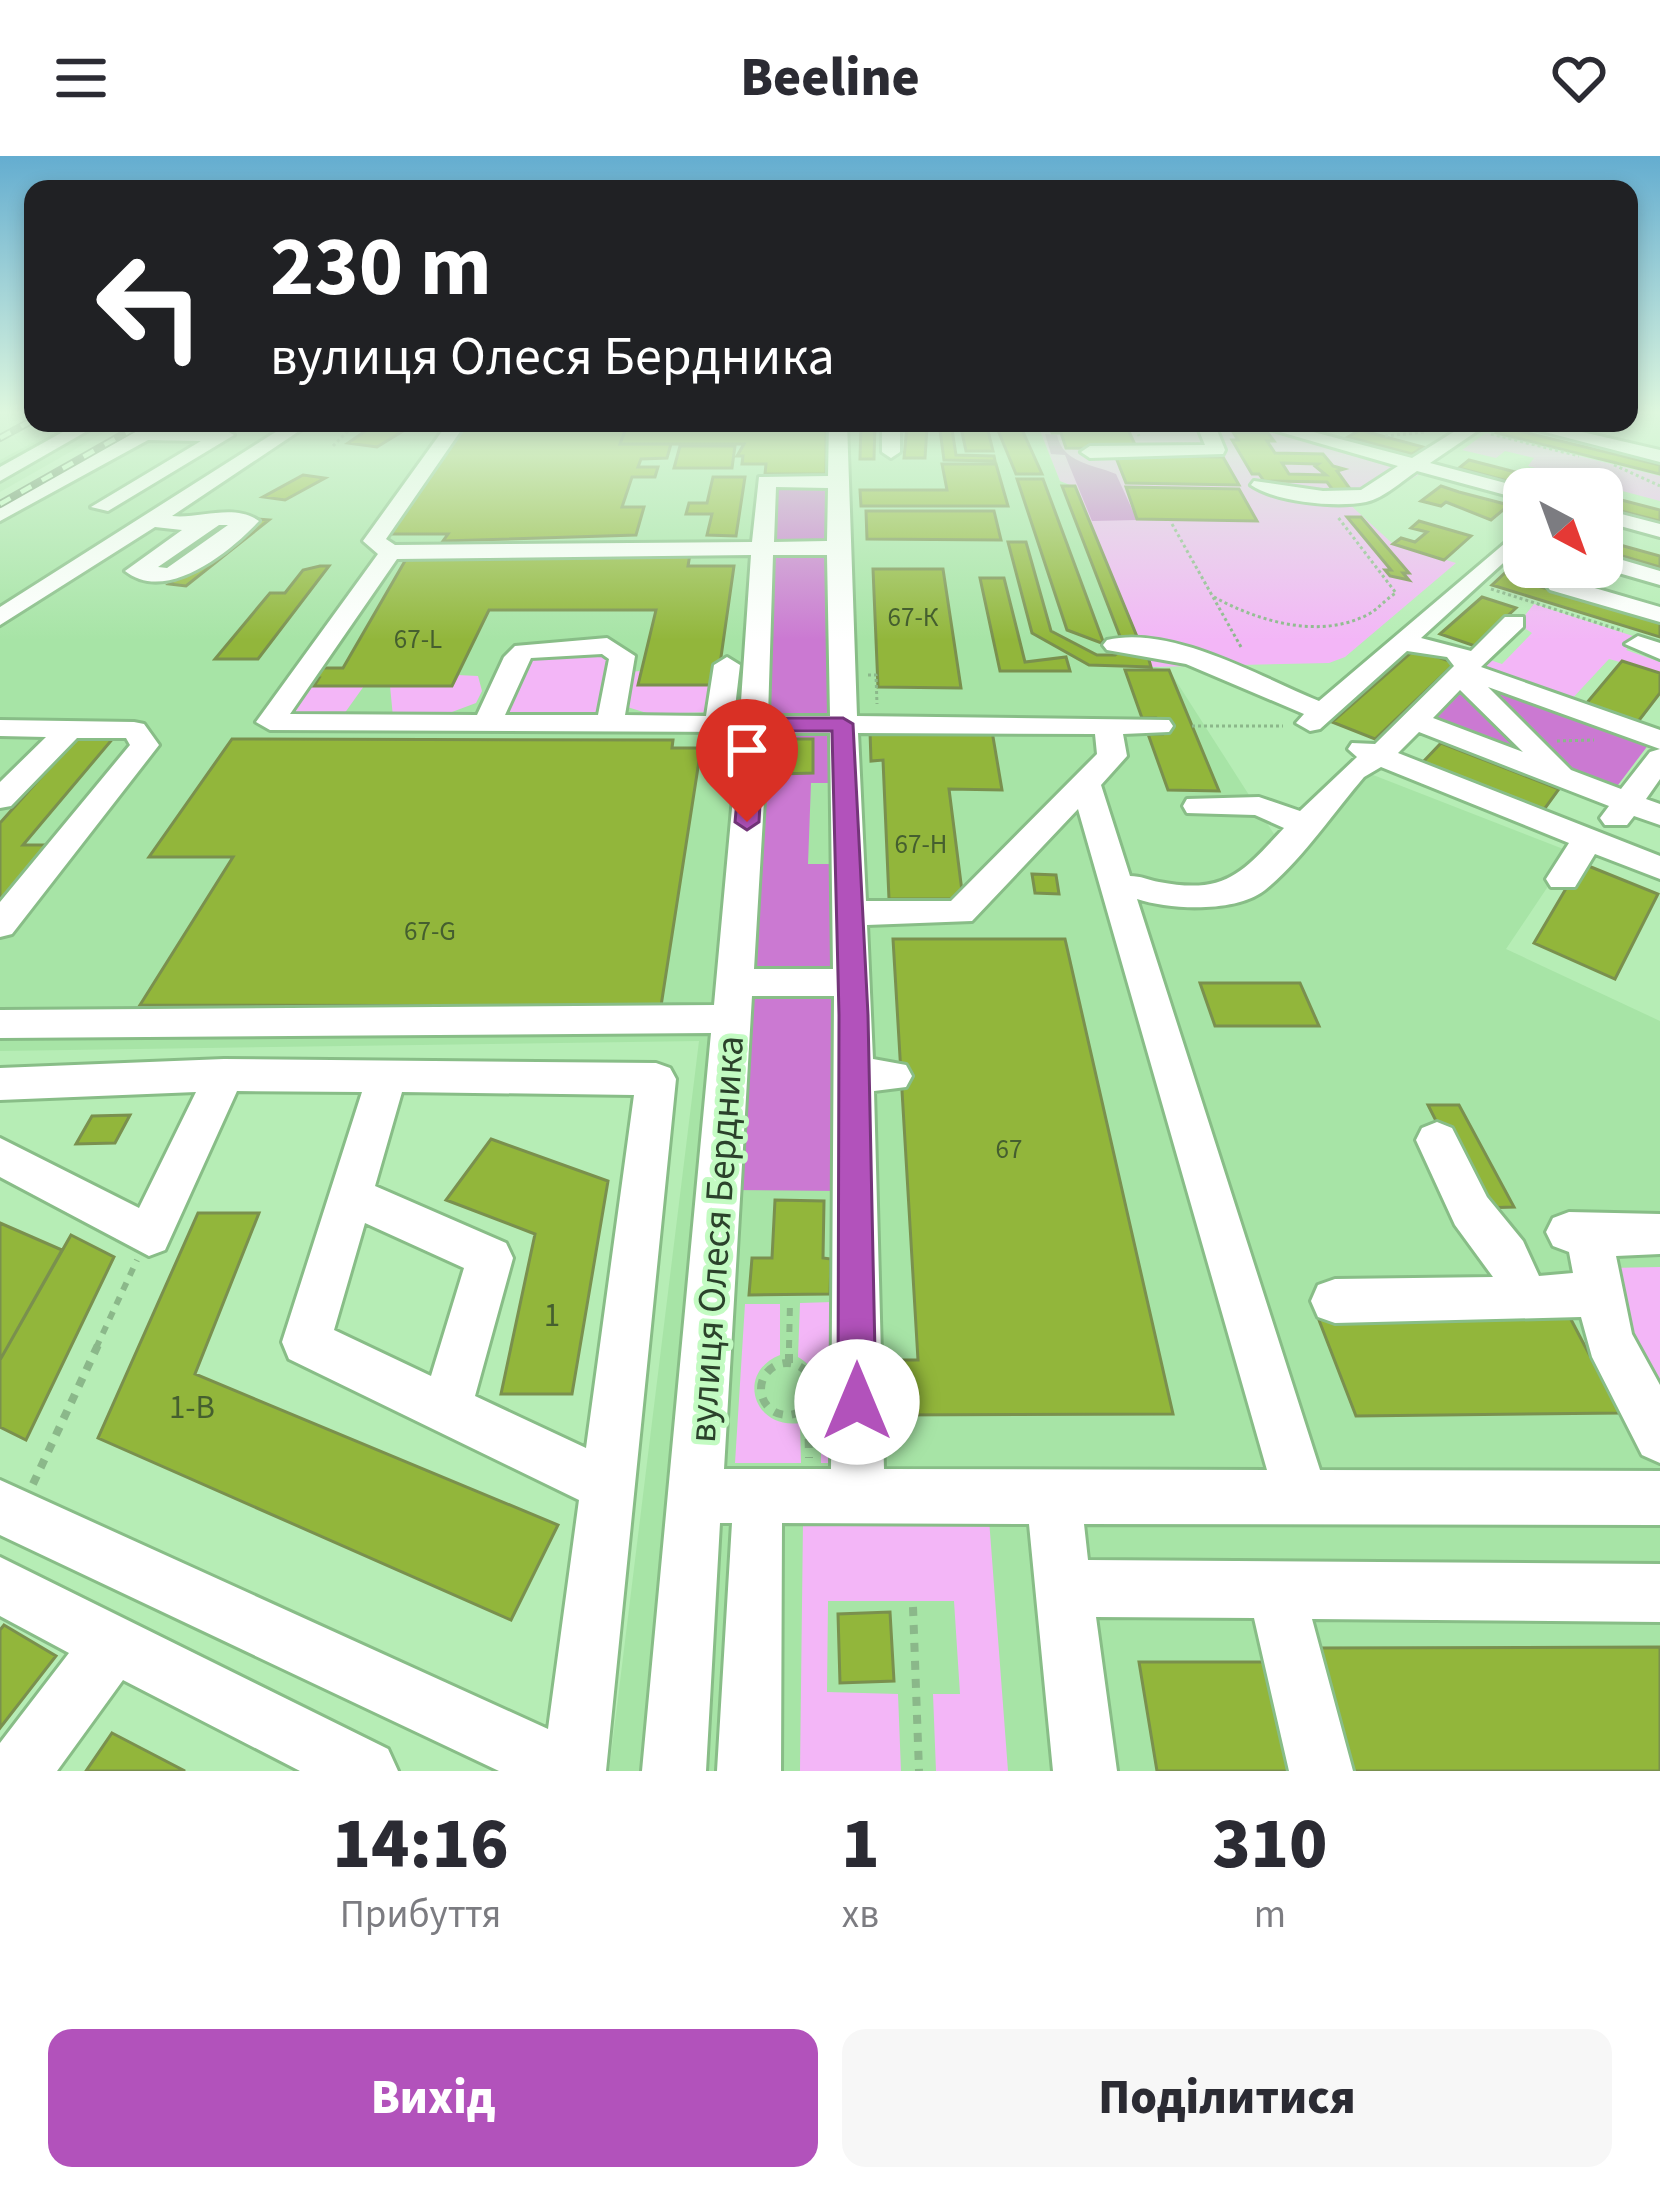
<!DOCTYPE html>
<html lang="uk">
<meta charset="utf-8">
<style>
:root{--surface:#fff;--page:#f7f7f7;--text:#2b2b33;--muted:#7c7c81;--accent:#b252bb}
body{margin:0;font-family:"Source Sans 3",sans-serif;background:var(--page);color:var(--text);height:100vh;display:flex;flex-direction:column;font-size:45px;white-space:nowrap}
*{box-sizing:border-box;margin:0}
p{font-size:39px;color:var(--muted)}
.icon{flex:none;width:66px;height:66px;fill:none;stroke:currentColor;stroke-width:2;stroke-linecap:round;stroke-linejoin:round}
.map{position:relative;height:1615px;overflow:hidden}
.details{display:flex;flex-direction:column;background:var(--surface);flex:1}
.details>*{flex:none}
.top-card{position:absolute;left:24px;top:24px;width:1614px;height:252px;border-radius:24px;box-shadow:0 6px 18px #0003;background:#202124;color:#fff;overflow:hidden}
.needle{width:78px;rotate:139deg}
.tools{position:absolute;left:1503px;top:312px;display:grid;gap:24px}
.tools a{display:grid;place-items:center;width:120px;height:120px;border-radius:24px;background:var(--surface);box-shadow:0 6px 18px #0003;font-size:60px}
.pin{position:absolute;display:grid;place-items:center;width:102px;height:102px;color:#fff;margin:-123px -51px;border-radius:50% 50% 50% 0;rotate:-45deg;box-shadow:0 0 12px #0007}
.pin .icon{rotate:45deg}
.me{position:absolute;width:132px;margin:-66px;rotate:0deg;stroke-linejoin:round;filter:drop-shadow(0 0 9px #0008)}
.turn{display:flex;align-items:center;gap:42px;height:252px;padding:0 48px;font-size:54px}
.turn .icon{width:156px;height:156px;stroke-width:2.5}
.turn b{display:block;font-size:84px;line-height:102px}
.eta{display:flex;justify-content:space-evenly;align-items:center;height:204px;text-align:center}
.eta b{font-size:72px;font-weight:800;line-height:84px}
.cta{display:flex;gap:24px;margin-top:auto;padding:24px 48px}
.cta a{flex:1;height:138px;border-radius:24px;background:var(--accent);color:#fff;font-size:48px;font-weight:800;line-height:138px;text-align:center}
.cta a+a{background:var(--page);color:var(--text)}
header{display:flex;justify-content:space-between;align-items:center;height:156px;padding:0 48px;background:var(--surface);font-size:54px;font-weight:800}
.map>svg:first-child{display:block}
.built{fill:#a7e4a6}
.green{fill:#f3b6f7}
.forest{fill:#cb79d2}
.building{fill:#92b63b;stroke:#7a904e;stroke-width:3;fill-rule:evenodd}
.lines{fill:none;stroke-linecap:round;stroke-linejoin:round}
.minor-casing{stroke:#88bd87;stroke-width:6}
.path-far2{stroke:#8bb88a;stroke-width:3;stroke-dasharray:3 3;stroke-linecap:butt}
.path-far1{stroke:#8bb88a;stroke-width:6;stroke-dasharray:8 8;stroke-linecap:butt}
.path{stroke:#8bb88a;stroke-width:8;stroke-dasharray:9 9;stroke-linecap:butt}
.minor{fill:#fff;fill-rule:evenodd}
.rail-casing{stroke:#658964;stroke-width:8}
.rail{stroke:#c3fbc2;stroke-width:4.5;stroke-dasharray:12;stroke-linecap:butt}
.route{fill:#b252bb;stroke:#74357a;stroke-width:3}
.labels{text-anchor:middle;stroke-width:10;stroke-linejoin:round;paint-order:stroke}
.number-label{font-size:27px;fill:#455f2f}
.near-number-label{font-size:33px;fill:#455f2f}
.near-street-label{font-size:39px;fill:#2b422b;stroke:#c3fbc2}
</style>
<header><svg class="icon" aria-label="menu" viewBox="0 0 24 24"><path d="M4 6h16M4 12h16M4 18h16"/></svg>Beeline<svg class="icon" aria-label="heart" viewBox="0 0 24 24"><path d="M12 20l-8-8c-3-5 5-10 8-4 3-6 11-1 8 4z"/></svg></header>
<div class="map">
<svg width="1660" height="1615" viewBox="0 0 1660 1615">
<rect width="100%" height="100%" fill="#b6edb5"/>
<path class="built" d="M70,267h51l-121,69v-32z
M150,267h887l23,58 15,5 76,180 18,4 105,164 76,-68 221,86 -65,97 154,72v750h-1051l90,-730 -699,10v-541z"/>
<path class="green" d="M1037,267h189l7,9 42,1 146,40 -47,29h-27l46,42 63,19 -111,94 -16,6 -178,4 -76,-180 -15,-6z
M1486,277l174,43v25l-132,-35 6,-8 -29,-7 -9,7 -34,-8z
M1534,448l102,33 -10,13 34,12v11l-51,-14 -40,43 -95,-33 10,-11 18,6 30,-31 -14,-9z
M605,496l5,4 -11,60 -103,-1 22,-51h13l5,-11z
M641,515l-2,14h78l-6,27 -61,2 -26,-8 3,-34z
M457,519l21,1 4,15 -6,12 -32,12 -51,2 -3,-31h62z
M306,530h58l-20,28 -47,3 -2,-10z
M1660,1111v126l-32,-63 -19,-62z
M833,1146l2,161h-14c-1,-33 11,-88 -23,-106l2,-54z
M745,1148h35v51c-45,18 -26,75 20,68l1,40h-66z
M989,1363l19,252h-72l-3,-77h27l-6,-93h-126l-1,91 71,2 3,77h-101l3,-249z"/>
<path class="forest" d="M1045,278l12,1c6,28 35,29 59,39l21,46 -45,1 -27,-66 -14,-1z
M772,328h59l-1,59 -62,1z
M829,395l4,168 -71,1 6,-168z
M1471,518l181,66 -40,53 -183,-72z
M762,572l73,2 -1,53h-23l-3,81h29l3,110 -94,-1z
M841,834v201l-113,-1 17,-198z"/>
<path class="building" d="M377,267h39l-39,24 -29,-4z
M463,267h165l-8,21h51l-4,14 -26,1 -3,8h20l-3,10h-23l-10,30h22l-8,28 -193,6 5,-7h-61z
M628,267h198v51h-61l1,-10h-24l1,-8h-6l7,-12h-124z
M861,267h14l-1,36h-14z
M939,267h12l5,32 38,1 1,5 -51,-1z
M960,267h26l7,28h-27z
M995,267h24l23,51h-26z
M1049,267h76l12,26 -71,-1 -5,-15h-9z
M907,270l20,1 -2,31h-21z
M1506,272l154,37v9l-163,-41z
M1360,274l63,17 -11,7 -64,-17z
M1233,276l35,1 6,8h-7l8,12 48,1 10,12 11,3 -7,2 16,22h-18l-8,-11 -63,-1 -5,-7h-7l-20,-34h6zM1282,307l36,1 -3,2 11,9 -37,-1z
M680,290h55l-3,22h-58z
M1115,299l108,2 16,28 -113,-2z
M1469,304l31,8 79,21h-41l-79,-21z
M942,308h54l12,42h-147l-1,-16h87z
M303,319l22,3 -40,22 -22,-3z
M713,321h32l-9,59 -29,-1 5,-21h-26l3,-11h18z
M1017,323h26l61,165 -37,-14z
M1062,330h13l63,153h-17z
M1441,330l18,6 50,13 -18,15 -45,-18 -5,4 -20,-5z
M1126,331l113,2 18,32 -120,-2z
M1602,339l58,15v11l-58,-15z
M866,355h128l7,29 -134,-1z
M1347,361h14l48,56h-6l6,7 -19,-4 -5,-6h6z
M257,363l12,1 -83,66 -17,-2z
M223,364l14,1 -69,50 -16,-2z
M1419,365l52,15 -27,24 -51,-16 8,-6 14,4 12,-10 -16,-4z
M1602,384l58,16v11l-58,-17z
M1008,386h18l25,89 46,24h18l10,-7 22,5 4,14 -62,-2 -57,-32z
M409,398h281l-2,12h46l-17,119h-79l18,-75h-167l-37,76h-138l5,-8h-10l7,-10h27z
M1524,399v12h25l-18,17 129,39v14l-168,-52z
M320,410h9l-71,93h-43l55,-66h15l18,-23z
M873,413h70l18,119 -83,-1z
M980,422h24l21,84 41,-5 4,14h-70z
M1482,441l34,11 -41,38 -35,-12z
M1415,493l40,14 -80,76 -43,-17z
M1622,505l38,12v20l-23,30 -52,-18z
M1125,514h44l50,121 -51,-1 -20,-56h14l-6,-16h-14z
M870,575h122l10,59 -53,-1 14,110h-74l-6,-139 -12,1z
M78,580h37l-92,109h31l-54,65v-87z
M232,583l441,1 -1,8h29l-40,258 -521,-1 93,-148h-84z
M781,583h32v34l-33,1z
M1441,587l118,46 -16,22 -120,-49z
M1581,707l77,31 -43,85 -81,-36z
M1032,718l24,1 3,19 -24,-1z
M893,783h172l108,475 -288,1 -1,-55h34z
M1200,827h100l19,43h-104z
M1428,949h31l55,102 -34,1z
M130,959l-15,28 -39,1 16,-28z
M491,983l117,42 -36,213h-71l34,-160 -89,-34z
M775,1044l49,1 -1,57 8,1 -1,35 -81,1 3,-37h20z
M198,1057h61l-64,161 363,151 -47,95 -413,-182z
M0,1067l62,27 -62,110z
M71,1079l43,22 -88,183 -26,-13v-67z
M1566,1154l54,103 -264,3 -39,-101z
M890,1456l4,69 -54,2 -2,-69z
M4,1469l52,31 -56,72v-98z
M1660,1491v124h-310l-36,-123z
M1139,1506h125l26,109h-133z
M112,1577l73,38h-99z"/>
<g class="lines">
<defs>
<path id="minor" d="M79,267h22l-101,58v-14z
M290,267h21l-139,93c28,3 62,-13 87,5 -29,31 -93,83 -134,50l57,-41 -27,-3 -155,98v-18zM219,369h9l-61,43 -9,-1z
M448,267h18l-80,116 9,6 357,-3 7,-65 69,-1 1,-53h18l10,293 312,4 4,6 -4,6 -46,2 4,22 -26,29 29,91c11,0 18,4 29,6 67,13 84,-10 125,-54l-29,-13 -68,-2 -4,-7 4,-7 72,-2 41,14 57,-54 -9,-8 4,-6 23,1 79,-78 -7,-9 -40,-6 -87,78 -10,2 -14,-8 8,-9 -118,-50 -79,-14 -4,-5 4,-5c65,-15 153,37 212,61l205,-174v17l-103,94 50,13 34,-34h18v10l-42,40 179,63v19l-172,-62 83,83 50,19 29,-37 10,-3v30l-14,20 14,5v21l-26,-9 -7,9h-22l-5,-7 9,-12 -190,-74 -21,21 262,103v23l-65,-25 -20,33h-24l-5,-8 23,-36 -188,-76 -17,10c-30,35 -64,85 -99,113 -29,23 -95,20 -128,9l183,571 340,1v54l-576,-1 4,36 572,4v58l-348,-3 41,152h-64l-35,-153 -158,-1 21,154h-64l-24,-247 -247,-1 -1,248h-64l15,-248h-12l-14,248h-64l69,-738 -711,5v-28l714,-5 25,-273 -469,-2 -14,-8 122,-168 -15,-13zM776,331l52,1 -1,53 -53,1zM751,399l-11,161h-6l6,-51 -13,-8 -13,8 -8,51 -81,-1 10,-59 -28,-18 -92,8 -11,11 -27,58 -187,-1 107,-155zM773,399h54l3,161h-62zM602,498l7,5 -11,56h-93l26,-57zM1460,534l63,62 -90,-34zM768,577h62l3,236h-79zM858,577l237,1 2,20 -146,147h-85zM1078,653l189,661 -383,-1 -10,-378 32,-4 6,-11 -6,-11 -33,-6 -6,-134 105,-4zM752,840h82l-3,473h-107z
M889,267h30l-19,8v21l-9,6 -9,-6v-24z
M1196,267h18l11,27 -2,4 -133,4 -9,-6 9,-6 115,-1z
M1249,267h30l133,35 56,-35h21l-59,40 98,26h-4v11l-107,-29c-15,10 -33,27 -51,31 -30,6 -90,0 -115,-17l3,-4 69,10 38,-1 37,-24z
M1511,267h32l117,27v12z
M139,274h86l9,5 -126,76 -17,-4 110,-66 -53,-1 -148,81v-15z
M1602,353l58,15v13l-58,-16z
M1602,398l58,17v14l-62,-18h4z
M1563,411h24l-13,15 86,25v15l-110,-32 -4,-5z
M1638,480l22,7v16l-35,-15z
M0,564l134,2 10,2 15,21 -147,189 -12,3v-35l130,-157 -4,-7h-49l-66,68 -11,2v-26l46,-45 -46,-1z
M224,903l432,4 14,5 6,11 -70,692h-107l-499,-236v-55l548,249 31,-229 -290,-141 -7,-17 80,-250 -125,-1 -72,159 -16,6 -149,-79v-39l139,70 57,-116 -196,8v-32zM402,936l232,3 -48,353 -111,-52 38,-138 -7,-15 -131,-57zM365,1067l99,45 -33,108 -97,-46z
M1437,966l15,6 35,69 36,44 16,35 34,-3 -4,-21 -16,-6 -7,-14 7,-14 16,-6 91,2v40l-44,2 16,78 28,51v78l-18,-8 -50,-98 -11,-40 -246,6 -17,-6 -7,-16 7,-16 17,-6 158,-2 -38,-52 -39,-85 6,-12z
M0,1401l388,192 10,22h-98l-177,-91 -66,91h-57v-28l69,-90 -69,-37z"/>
</defs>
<use href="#minor" class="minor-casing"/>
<path class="path-far2" d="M1134,267l5,13
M1491,278l88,22
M1385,280l42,-4
M333,290l23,-23
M1614,309l46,21
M1172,368l69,123
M1491,433l132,42
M1214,441c44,24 103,42 151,19 12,-5 19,-16 31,-23l-59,-77
M868,519h8l1,29
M1192,570h91
M1557,585l37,-1"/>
<path class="path-far1" d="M96,1192l41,-88
M789,1192l1,-46"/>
<path class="path" d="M789,1207v-18
M761 1233a26 26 0 1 1 52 0a26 26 0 1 1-52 0Z
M808,1247l1,55
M33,1328l65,-139
M913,1451l6,164"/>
<use href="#minor" class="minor"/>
<defs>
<path id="rail" d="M0,282l33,-18
M0,348l143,-81"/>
</defs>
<use href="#rail" class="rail-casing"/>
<use href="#rail" class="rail"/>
</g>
<linearGradient id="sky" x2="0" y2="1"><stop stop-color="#64add0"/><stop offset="0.53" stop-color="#def7de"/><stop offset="1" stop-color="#def7de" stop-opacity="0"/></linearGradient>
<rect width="1660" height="484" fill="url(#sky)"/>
<path class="route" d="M754,562h89l10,6 15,291 8,387 -6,14 -13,6 -14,-6 -5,-14 1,-387 -7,-284h-68l-5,91 -12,8 -12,-8 9,-98z"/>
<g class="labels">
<g class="number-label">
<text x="913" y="470">67-К</text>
<text x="418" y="492">67-L</text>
<text x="921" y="697">67-Н</text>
<text x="430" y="784">67-G</text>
<text x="1009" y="1002">67</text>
</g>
<g class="near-number-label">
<text x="552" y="1170">1</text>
<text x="192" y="1262">1-В</text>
</g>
<g class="near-street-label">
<text transform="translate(715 1083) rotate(-86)" y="14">вулиця Олеся Бердника</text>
</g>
</g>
</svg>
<div class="tools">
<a><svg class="needle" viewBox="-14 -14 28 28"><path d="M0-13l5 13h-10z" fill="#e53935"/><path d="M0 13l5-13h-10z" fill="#7c7c81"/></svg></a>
</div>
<div class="pin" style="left:747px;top:666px;background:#d93025"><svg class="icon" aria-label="arrive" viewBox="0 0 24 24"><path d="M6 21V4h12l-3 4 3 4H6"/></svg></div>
<svg class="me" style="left:857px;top:1246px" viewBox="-20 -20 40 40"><circle r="19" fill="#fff"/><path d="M0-13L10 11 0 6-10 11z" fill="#b252bb"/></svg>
<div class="top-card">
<div class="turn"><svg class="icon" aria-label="left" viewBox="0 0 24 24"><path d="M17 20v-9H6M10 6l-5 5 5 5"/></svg><div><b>230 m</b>вулиця Олеся Бердника</div></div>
</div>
</div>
<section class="details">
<div class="eta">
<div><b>14:16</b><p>Прибуття</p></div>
<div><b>1</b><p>хв</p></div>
<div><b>310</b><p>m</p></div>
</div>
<div class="cta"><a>Вихід</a><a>Поділитися</a></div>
</section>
